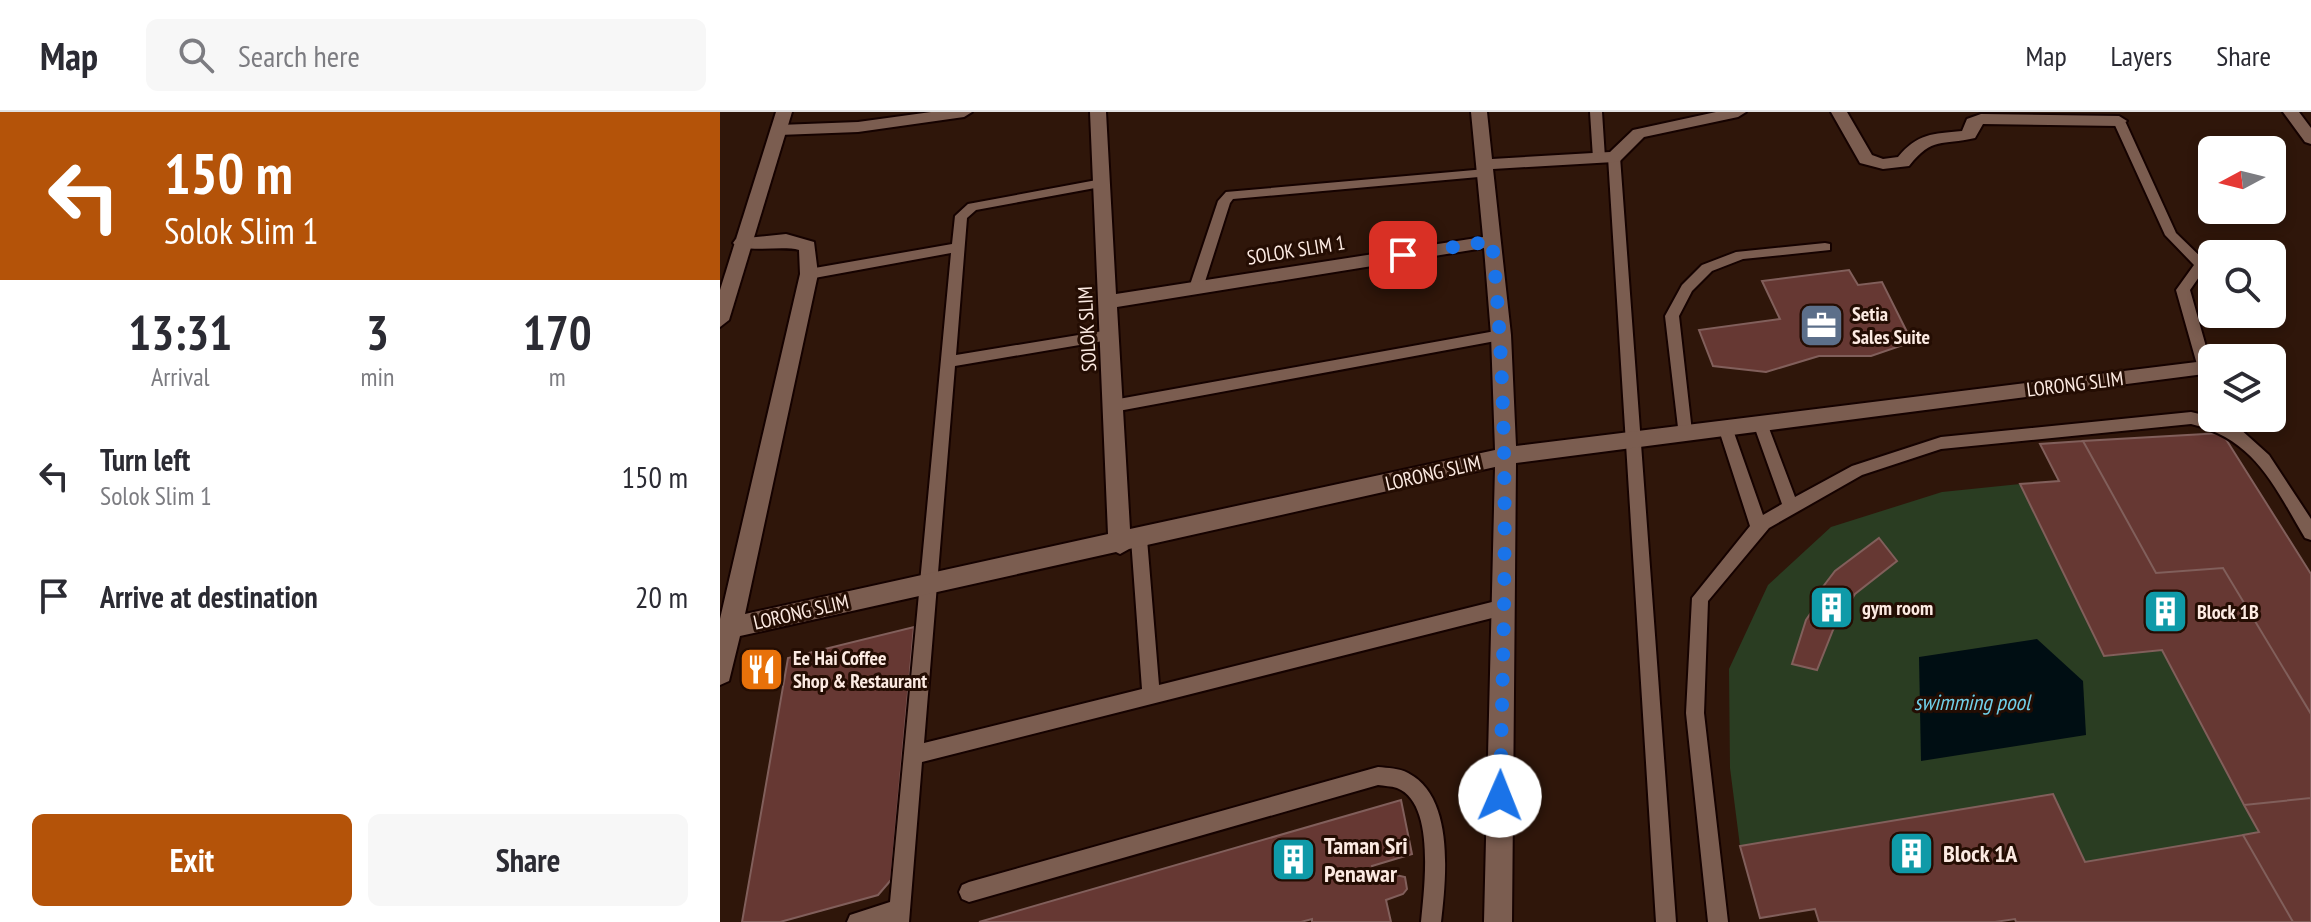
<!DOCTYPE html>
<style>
:root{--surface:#fff;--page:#f7f7f7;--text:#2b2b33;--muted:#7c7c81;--line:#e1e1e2;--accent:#b45309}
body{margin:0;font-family:"PT Sans Narrow",sans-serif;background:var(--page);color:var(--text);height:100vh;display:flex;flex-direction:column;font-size:30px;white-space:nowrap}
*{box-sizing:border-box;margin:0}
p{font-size:26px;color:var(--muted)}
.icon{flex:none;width:44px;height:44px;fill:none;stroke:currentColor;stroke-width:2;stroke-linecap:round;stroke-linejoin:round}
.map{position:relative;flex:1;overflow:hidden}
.drawer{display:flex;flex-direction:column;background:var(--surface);width:720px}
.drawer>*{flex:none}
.hud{background:#b45309;color:#fff;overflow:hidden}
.needle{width:52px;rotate:263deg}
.buttons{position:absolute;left:1478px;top:24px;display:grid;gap:16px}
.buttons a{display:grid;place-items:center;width:88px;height:88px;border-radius:12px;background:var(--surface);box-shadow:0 4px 12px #0003;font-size:40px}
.pin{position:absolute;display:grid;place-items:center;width:68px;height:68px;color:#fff;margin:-34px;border-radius:16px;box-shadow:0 4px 12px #0006}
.me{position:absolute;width:88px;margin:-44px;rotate:1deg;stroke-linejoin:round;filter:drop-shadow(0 0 6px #0008)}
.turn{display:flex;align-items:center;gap:28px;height:168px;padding:0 32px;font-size:36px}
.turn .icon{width:104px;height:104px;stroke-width:2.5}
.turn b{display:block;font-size:56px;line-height:68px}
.eta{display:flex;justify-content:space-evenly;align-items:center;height:136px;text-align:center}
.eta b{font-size:48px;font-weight:800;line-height:56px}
.cta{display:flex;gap:16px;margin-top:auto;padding:16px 32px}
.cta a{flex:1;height:92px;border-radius:12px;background:var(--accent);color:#fff;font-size:32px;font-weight:800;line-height:92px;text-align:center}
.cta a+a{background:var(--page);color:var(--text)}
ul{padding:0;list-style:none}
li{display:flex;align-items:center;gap:24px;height:120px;padding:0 32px}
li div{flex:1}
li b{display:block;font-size:30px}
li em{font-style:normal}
header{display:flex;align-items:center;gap:48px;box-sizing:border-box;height:112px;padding:0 40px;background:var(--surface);border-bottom:2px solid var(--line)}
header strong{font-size:38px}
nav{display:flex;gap:44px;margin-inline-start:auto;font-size:28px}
.search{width:560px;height:72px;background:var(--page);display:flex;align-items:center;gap:20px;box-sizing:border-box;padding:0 28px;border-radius:12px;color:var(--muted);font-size:30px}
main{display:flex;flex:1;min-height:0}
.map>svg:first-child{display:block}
.green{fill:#2a3d22}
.water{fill:#000e13}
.building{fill:#663833;stroke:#815f5b;stroke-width:2}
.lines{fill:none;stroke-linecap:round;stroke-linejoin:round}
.service-casing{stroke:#150200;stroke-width:4}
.minor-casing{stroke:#150200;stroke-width:4}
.tertiary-casing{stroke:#150200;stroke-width:4}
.service{fill:#7b5d50;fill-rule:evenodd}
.minor{fill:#7b5d50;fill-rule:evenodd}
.tertiary{fill:#7b5d50;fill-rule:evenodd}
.route{stroke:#1a73e8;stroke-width:14;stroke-dasharray:0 25.2}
.labels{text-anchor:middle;stroke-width:6;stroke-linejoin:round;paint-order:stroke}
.street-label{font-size:20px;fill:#fceae2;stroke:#240d03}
.poi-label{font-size:20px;font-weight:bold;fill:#fceae2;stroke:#240d03;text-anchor:start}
.water-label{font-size:22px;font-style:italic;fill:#71d0e9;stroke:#240d03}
.near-poi-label{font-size:24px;font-weight:bold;fill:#fceae2;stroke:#240d03;text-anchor:start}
</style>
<header>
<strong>Map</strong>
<div class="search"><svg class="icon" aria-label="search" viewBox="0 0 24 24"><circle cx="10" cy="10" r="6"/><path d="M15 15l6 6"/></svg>Search here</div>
<nav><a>Map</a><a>Layers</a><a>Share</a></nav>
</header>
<main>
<section class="drawer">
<div class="hud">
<div class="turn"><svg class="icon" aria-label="left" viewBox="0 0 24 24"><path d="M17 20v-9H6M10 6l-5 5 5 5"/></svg><div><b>150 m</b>Solok Slim 1</div></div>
</div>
<div class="eta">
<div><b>13:31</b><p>Arrival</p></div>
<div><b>3</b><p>min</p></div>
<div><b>170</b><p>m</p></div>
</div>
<ul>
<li><svg class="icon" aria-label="left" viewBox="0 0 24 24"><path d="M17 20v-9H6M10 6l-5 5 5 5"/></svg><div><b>Turn left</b><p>Solok Slim 1</p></div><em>150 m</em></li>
<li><svg class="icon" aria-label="arrive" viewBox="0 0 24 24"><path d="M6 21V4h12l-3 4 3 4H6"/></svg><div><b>Arrive at destination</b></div><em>20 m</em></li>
</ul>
<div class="cta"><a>Exit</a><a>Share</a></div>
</section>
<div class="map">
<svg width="1591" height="810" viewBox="0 0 1591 810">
<rect width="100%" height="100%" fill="#2f160a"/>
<path class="green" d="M1300,372l84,171 58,-5 97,182 -174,30 -32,-68 -313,52 -10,-78 -1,-99 39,-84 63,-58 111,-35z"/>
<path class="water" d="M1317,527l46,42 3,54 -165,26 -2,-104z"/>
<path class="building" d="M1129,158l9,15 24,-3 30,60 -41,14h-52l-53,16 -53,-6 -14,-36 81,-11 -18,-38z
M1502,321l89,141v140l-88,-146 -67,5 -73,-132z
M1363,329l73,132 67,-5 88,146v84l-67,7 -82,-155 -58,6 -84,-172 39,-3 -19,-37z
M1159,426l18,23 -42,33 -22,36 -16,40 -25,-6 14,-44 17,-25 -1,-7 13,-17z
M194,515l-23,253 -13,15 -98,27h-38l46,-264z
M1333,682l32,68 158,-27 50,87h-277l-1,-3 -20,3h-176l-4,-13 -55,9 -20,-72z
M1591,686v124h-18l-50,-87 16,-3 -15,-27z
M681,688l11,54 -40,12 3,16 21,-7 9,2 2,12 -4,5 -17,6 5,22h-79v-3l-11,3h-322z"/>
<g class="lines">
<defs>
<path id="service" d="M870,0h12l3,46 -6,4 -6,-4z
M1399,6l6,3 51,112 32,31 -18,26 22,78 -2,4h-10l-2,-4 -22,-78 18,-25 -29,-30 -52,-114z
M894,41l6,4 56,765h-20l-48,-765z
M766,57l4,1v6l-257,23 -3,4 -27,85 -7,5 -7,-5 29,-87 8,-9z
M382,67l6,4 -2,3 -130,24 -9,8 -11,137 153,-25 7,5 -7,5 -154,26 -31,377 218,-54 -11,-150 2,-5 6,-2 6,2 2,5 12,146 345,-86 6,3 3,5 -3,5 -6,3 -582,147 -13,160h-62l3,-7 40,-13 61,-649 -142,26 -7,-5 7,-5 143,-25 3,-28 13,-12z
M1105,131l5,1v6l-87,9 -31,12 -20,20 -13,25 13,116 -3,4h-10l-14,-120 17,-31 20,-20 34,-13z
M781,218l7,5 -7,5 -388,72 -7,-6 7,-6z
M1471,300l29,7 19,9 30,27 42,64v21l-6,-2c-31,-52 -50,-99 -114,-114l-250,25 -79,26 -93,53 -61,73 -4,112 24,209h-20l-22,-209 6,-115 58,-72 -32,-99 2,-4 5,-2 7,6 31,88 19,-11 -29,-81 7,-6 7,6 28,74 57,-31 89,-29z
M658,655c10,1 21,1 30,6 47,24 38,106 33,149h-20c3,-33 15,-119 -24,-134 -6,-2 -13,-2 -19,-3l-409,117 -7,-3 -3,-7 3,-7 7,-3z"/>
<path id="minor" d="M211,0h41l-8,5 -106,15 -79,3 -8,-5 8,-5 79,-3z
M370,0h16l10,182 367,-57 -12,-125h16l5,47 118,-7 23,-22 83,-18h30l-8,5 -94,20 -24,24 -6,1 -121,7 18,166 5,111 689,-85 7,2v10l-696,90 -4,459h-28l11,-455 -366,82 -9,5 -4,-2 -376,84 -11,45 -9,4v-66l80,-345 -1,-24c-18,-5 -55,4 -66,-7l3,-4 50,-5 28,8 4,32 -73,340 363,-80zM764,136l7,87 4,115 -365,79 -13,-222z
M1111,0h16l25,43 11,4 15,-2c20,-24 34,-23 64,-26l5,-12 14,-5 138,2 8,5 -8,5 -136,-2 -8,14c-34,8 -42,-2 -66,28l-26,3 -23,-6z
M1563,0h16l12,16v16l-6,-2z"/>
<path id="tertiary" d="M56,0h16l-63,208 -9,7v-37z"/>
</defs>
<use href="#service" class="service-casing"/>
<use href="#minor" class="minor-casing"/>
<use href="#tertiary" class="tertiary-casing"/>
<use href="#service" class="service"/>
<use href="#minor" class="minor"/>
<use href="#tertiary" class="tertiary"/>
</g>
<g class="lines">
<path class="route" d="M683,143l89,-14c19,185 12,369 8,555"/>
</g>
<defs>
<symbol id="office-square" viewBox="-11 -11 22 22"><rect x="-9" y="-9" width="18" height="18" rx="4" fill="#5c6f8a" stroke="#240d03"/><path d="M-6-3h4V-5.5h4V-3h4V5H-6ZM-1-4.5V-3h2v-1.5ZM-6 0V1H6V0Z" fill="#fff"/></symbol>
<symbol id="building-square" viewBox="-11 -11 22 22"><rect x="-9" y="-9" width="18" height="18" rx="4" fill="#0f9aa8" stroke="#240d03"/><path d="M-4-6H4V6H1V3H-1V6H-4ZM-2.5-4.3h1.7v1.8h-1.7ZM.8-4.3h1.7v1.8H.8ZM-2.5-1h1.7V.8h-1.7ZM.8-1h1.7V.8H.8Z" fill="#fff"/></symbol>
<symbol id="restaurant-square" viewBox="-11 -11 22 22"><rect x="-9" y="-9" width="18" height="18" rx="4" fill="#e8710a" stroke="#240d03"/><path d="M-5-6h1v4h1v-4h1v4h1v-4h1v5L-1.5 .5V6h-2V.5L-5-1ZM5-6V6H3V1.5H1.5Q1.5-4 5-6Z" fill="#fff"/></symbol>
</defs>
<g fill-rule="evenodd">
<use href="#office-square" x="1076" y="188" width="51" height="51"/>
<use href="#building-square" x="1086" y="470" width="51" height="51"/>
<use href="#building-square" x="1420" y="474" width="51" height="51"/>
<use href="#restaurant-square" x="16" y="532" width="51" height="51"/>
<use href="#building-square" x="1166" y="716" width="51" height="51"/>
<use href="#building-square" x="548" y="722" width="51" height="51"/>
</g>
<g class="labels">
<g class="street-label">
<text transform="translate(576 138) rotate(-9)" y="7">SOLOK SLIM 1</text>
<text transform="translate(367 217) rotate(-93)" y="7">SOLOK SLIM</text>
<text transform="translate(1355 272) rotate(-7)" y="7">LORONG SLIM</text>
<text transform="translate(713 361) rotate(-13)" y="7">LORONG SLIM</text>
<text transform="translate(81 500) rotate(-13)" y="7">LORONG SLIM</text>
</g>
<g class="poi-label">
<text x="1132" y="209">Setia<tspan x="1132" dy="23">Sales Suite</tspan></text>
<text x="1142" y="503">gym room</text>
<text x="1477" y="507">Block 1B</text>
<text x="73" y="553">Ee Hai Coffee<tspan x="73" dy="23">Shop &amp; Restaurant</tspan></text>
</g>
<g class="water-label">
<text x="1252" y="598">swimming pool</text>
</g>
<g class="near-poi-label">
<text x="604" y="742">Taman Sri<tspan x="604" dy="28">Penawar</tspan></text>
<text x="1223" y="750">Block 1A</text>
</g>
</g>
</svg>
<div class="buttons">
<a><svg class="needle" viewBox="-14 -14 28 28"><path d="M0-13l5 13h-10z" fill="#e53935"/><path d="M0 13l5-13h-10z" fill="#7c7c81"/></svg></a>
<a><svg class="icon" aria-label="search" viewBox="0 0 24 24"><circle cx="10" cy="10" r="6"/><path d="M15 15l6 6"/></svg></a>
<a><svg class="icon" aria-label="layers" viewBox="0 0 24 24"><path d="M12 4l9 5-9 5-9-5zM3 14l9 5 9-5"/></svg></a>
</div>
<div class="pin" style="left:683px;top:143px;background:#d93025"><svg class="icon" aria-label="arrive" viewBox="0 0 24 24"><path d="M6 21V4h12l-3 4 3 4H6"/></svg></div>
<svg class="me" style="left:780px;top:684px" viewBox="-20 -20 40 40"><circle r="19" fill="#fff"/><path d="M0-13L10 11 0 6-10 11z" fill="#1a73e8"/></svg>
</div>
</main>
